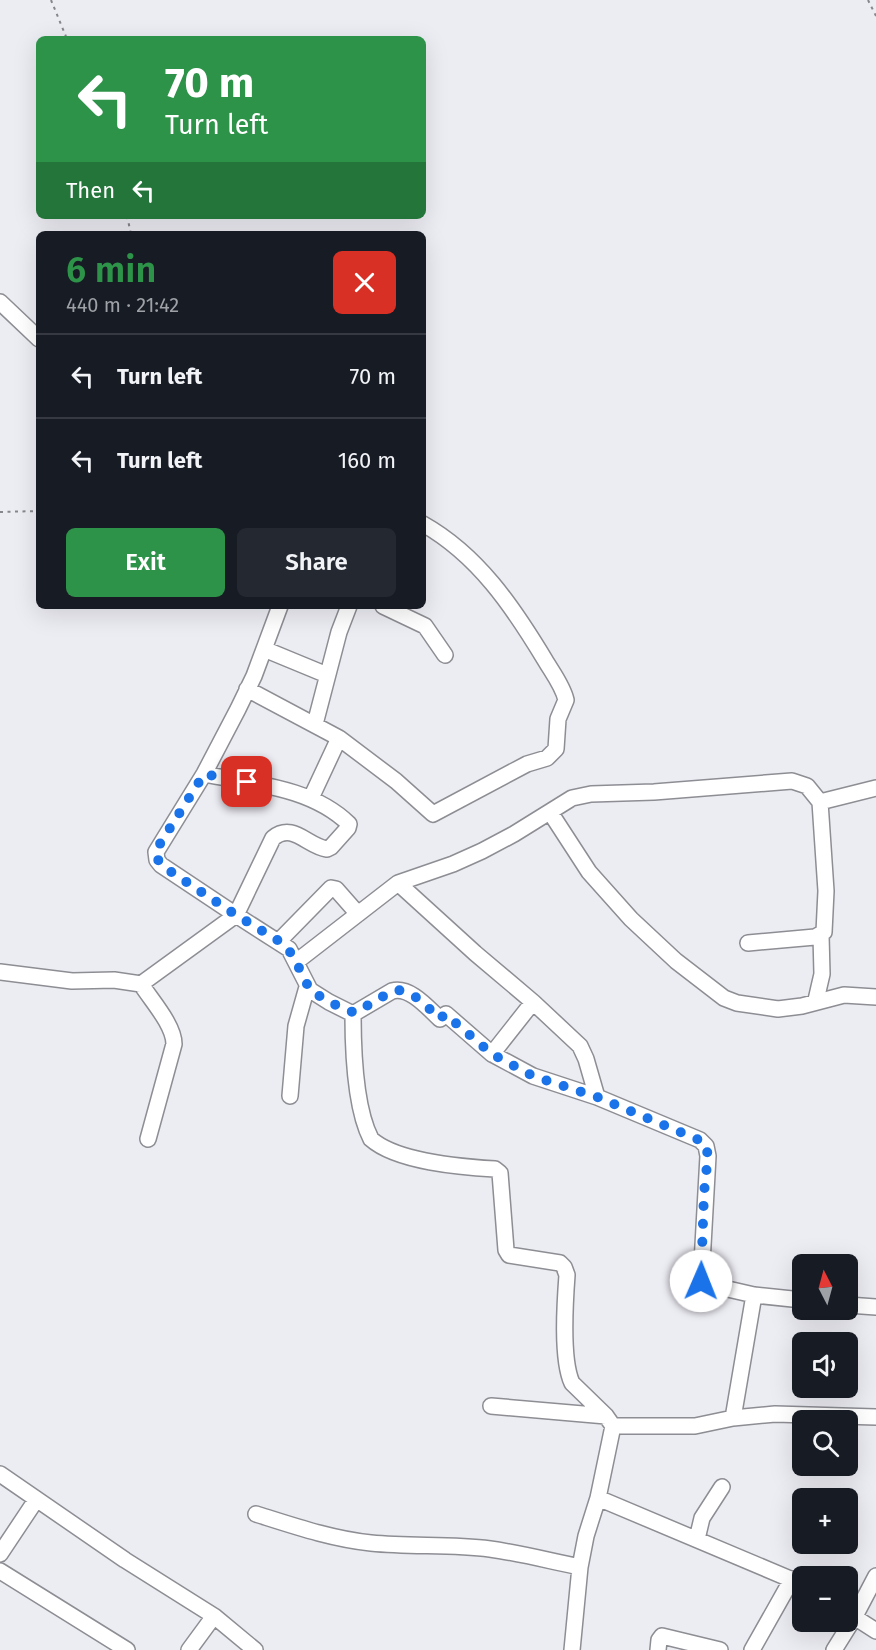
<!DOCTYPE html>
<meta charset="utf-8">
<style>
:root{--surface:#171b24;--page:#242831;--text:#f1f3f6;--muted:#9ea1a6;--line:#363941;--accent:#2d9349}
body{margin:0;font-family:"Fira Sans",sans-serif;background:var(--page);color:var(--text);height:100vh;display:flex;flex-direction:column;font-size:22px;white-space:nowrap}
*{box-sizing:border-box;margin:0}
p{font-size:20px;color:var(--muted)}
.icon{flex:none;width:33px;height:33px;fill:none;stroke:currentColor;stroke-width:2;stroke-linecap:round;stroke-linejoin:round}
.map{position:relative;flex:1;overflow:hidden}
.sheet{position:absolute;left:36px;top:231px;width:390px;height:378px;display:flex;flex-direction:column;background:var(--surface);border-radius:9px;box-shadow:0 6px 24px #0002}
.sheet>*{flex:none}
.hud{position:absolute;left:36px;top:36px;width:390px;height:183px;border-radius:9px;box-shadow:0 6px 24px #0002;background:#2d9349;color:#fff;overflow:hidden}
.needle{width:39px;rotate:354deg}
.tools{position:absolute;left:792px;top:1254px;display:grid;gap:12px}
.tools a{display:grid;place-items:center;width:66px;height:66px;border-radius:9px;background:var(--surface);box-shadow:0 6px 24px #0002;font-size:30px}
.pin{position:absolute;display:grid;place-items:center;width:51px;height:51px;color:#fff;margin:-26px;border-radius:12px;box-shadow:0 3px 9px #0006}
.me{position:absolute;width:66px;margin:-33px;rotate:1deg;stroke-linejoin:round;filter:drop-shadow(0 0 4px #0008)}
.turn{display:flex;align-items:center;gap:21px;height:126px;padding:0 30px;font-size:27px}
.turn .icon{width:78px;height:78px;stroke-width:2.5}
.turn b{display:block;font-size:42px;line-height:51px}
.then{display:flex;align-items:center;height:57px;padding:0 30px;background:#0003;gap:12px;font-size:22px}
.round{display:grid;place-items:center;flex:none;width:63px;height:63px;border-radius:9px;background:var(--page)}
.head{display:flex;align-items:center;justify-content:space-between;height:102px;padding:0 30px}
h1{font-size:36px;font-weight:600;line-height:45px;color:var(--accent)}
.action{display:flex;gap:12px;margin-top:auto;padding:12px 30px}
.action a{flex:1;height:69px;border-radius:9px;background:var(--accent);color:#fff;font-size:24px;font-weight:600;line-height:69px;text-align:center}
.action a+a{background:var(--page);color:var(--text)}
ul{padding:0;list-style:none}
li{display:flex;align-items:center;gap:18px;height:84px;padding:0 30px;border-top:2px solid var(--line)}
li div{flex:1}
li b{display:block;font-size:22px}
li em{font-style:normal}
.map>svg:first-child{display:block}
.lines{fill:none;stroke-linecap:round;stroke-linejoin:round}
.minor-casing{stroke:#8d8d94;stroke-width:18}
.path{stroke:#86868b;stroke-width:2;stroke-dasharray:3 4.5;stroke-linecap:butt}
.minor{stroke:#fff;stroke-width:15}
.route{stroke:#1a73e8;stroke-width:10;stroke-dasharray:0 18}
</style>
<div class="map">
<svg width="876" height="1650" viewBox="0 0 876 1650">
<rect width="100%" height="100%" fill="#ececf3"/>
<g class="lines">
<defs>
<path id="minor" d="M0,302l39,37
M383,606l42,20 20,29
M264,649l63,26
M247,689l92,49 -28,60
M315,724l24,-92 10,-26
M339,738l57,43 37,33 94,-50 20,-6 9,-9 2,-30 8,-19c-3,-14 -14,-28 -21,-40 -32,-53 -67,-105 -122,-136
M204,774c49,10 107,13 145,50l-1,4 -17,19 -4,2c-20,-3 -34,-27 -54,-11l-37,77 53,34 21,41 19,12 24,12 39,-23c18,-5 36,17 48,28l6,-5 46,40 41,-52 -58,-49 -77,-70 -102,79
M820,802l56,-14
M550,812l39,60 42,47 45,42 48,37 13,5 41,6 24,-3 42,-11 32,2
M398,883l55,-19 29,-13 32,-17 58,-36 19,-4 63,-2 138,-11 15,5 13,16 6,89 -2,41 -9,5 -67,6
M279,941l52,-53 5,1 22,25
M0,972l72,9 42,-1 27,4 95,-69 -75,-50 -4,-5 -1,-8 48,-78 34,-65 16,-33 26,-70
M141,984c10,16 33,41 33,60l-26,95
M816,1000l6,-26 -1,-39
M533,1002l47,44 6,13 11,38 103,43 6,6 2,10 -7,125 5,3 48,11 48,5
M353,1014c0,34 2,94 18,125 26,23 90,28 124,30l5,4 6,77 3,5 51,8 4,4 3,8c-2,27 -6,84 5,108l34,33 7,10
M492,1054l41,22 64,21
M290,1096l6,-70 11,-39
M848,1305l28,2
M491,1406l115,10
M733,1418l21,-123
M0,1474l125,86 89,56 41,34
M598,1498l204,86
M256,1514c38,12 76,25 115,29 40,4 80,1 119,6 30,4 60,12 90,18
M697,1539l5,-21 20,-31
M0,1554l36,-54
M0,1571l127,79
M848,1613l28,18
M189,1650l25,-34
M572,1650l8,-83 6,-31 12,-38 15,-72h82l38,-8 42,-4 101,3
M658,1650l1,-10 3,-4 58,14
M752,1650l40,-71
M834,1650l20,-32 22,-42"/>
</defs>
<use href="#minor" class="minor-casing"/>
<path class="path" d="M51,0l16,39
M868,0l8,16
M127,216l4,18
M0,512l39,-1"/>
<use href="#minor" class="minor"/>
</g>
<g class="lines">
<path class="route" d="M247,782l-43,-8 -46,73 -2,9 5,9 75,50 48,29 9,12 17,34 19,12 26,11 37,-22c18,-5 36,17 48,28l5,-5 47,40 41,22 64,21 107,45 2,4 2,10 -4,37 -3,88"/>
</g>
</svg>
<div class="tools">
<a><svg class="needle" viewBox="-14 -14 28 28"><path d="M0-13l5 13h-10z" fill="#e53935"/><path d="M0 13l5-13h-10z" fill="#9ea1a6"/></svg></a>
<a><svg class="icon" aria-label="sound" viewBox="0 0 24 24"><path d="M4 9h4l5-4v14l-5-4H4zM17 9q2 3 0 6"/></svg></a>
<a><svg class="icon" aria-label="search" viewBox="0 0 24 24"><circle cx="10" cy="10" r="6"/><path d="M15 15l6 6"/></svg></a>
<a>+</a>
<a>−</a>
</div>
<div class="pin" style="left:247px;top:782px;background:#d93025"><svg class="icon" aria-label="arrive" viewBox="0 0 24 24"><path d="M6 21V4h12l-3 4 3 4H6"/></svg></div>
<svg class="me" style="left:701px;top:1281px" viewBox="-20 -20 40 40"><circle r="19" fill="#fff"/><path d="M0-13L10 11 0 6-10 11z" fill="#1a73e8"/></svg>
<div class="hud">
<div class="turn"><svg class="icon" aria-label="left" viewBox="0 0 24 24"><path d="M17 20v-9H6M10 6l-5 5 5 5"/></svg><div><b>70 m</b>Turn left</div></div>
<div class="then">Then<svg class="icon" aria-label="left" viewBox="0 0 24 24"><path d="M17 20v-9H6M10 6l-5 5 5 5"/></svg></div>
</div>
<section class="sheet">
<div class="head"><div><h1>6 min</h1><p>440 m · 21:42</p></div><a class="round" style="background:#d93025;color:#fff"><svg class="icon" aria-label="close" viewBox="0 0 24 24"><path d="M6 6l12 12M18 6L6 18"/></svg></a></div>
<ul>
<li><svg class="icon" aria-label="left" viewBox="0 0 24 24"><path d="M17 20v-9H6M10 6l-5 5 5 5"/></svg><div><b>Turn left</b></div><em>70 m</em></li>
<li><svg class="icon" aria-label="left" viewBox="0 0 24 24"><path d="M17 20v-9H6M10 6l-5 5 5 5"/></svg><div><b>Turn left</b></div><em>160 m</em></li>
</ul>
<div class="action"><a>Exit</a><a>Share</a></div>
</section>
</div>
